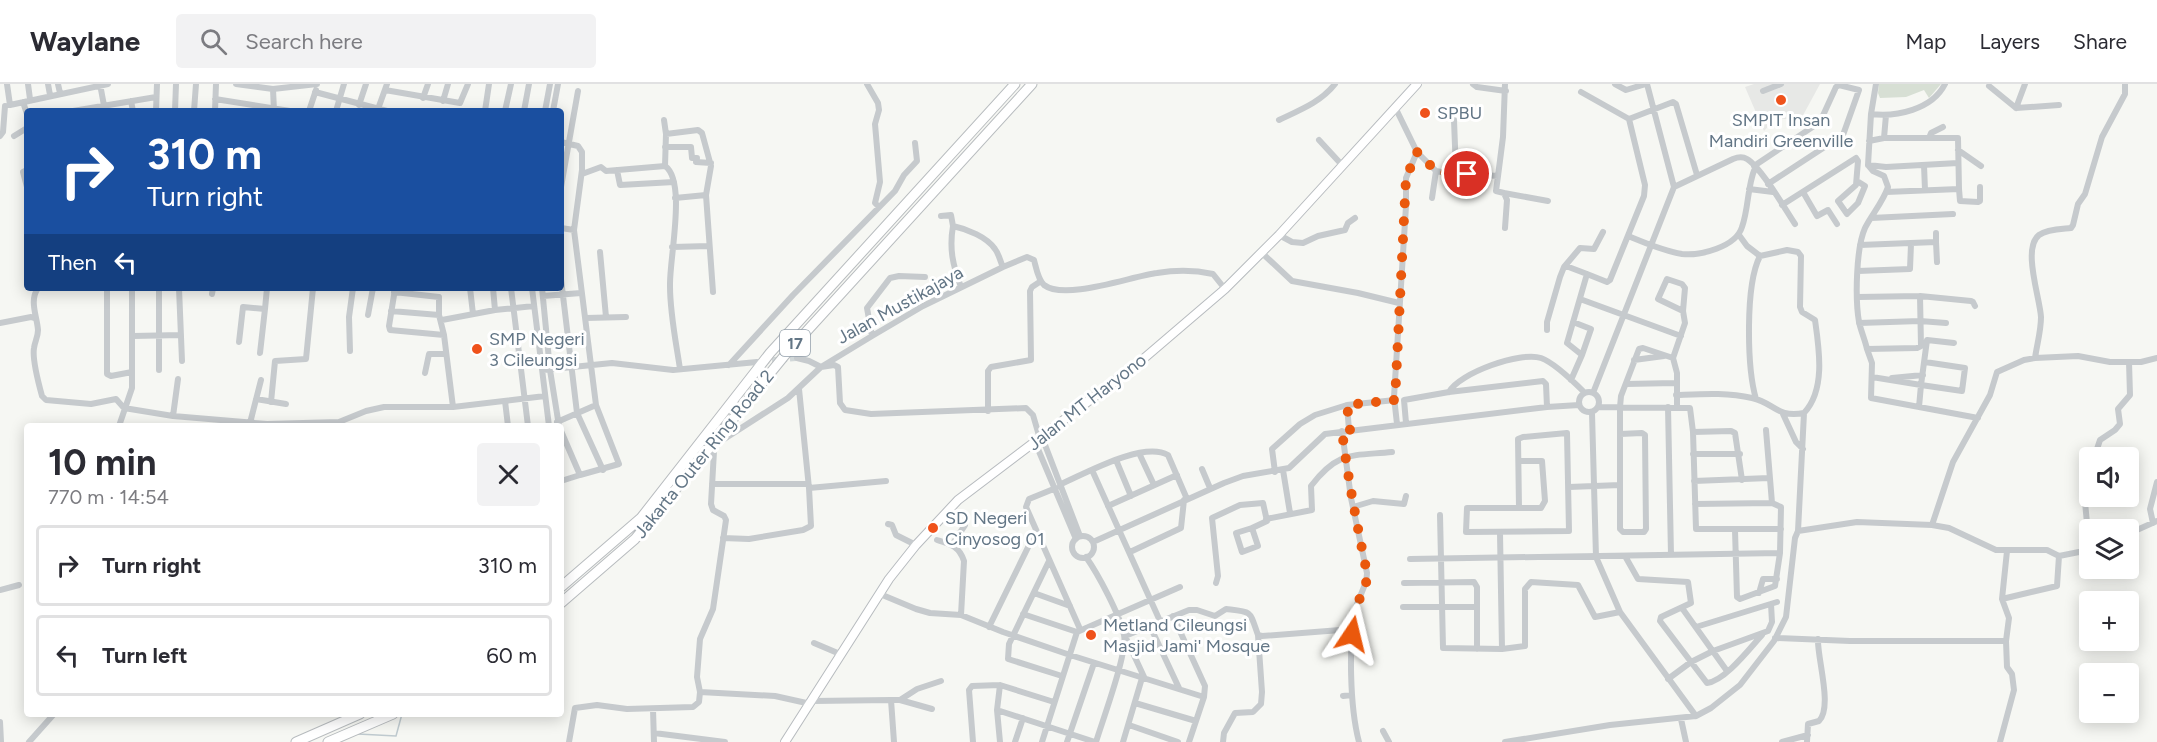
<!DOCTYPE html>
<meta charset="utf-8">
<style>
:root{--surface:#fff;--page:#f2f2f3;--text:#2b2b33;--muted:#7c7c81;--line:#e1e1e2}
body{margin:0;font-family:Figtree,sans-serif;background:var(--page);color:var(--text);height:100vh;display:flex;flex-direction:column;font-size:22px;white-space:nowrap}
*{box-sizing:border-box;margin:0}
p{font-size:20px;color:var(--muted)}
.icon{flex:none;width:33px;height:33px;fill:none;stroke:currentColor;stroke-width:2;stroke-linecap:round;stroke-linejoin:round}
.map{position:relative;flex:1;overflow:hidden}
.panel{position:absolute;left:24px;top:339px;width:540px;height:294px;display:flex;flex-direction:column;background:var(--surface);border-radius:6px;box-shadow:0 3px 15px #0003}
.panel>*{flex:none}
.banner{position:absolute;left:24px;top:24px;width:540px;height:183px;border-radius:6px;box-shadow:0 3px 15px #0003;background:#1a4fa0;color:#fff;overflow:hidden}
.controls{position:absolute;left:2079px;top:363px;display:grid;gap:12px}
.controls a{display:grid;place-items:center;width:60px;height:60px;border-radius:6px;background:var(--surface);box-shadow:0 3px 15px #0003;font-size:30px}
.pin{position:absolute;display:grid;place-items:center;width:51px;height:51px;color:#fff;margin:-26px;border:3px solid #fff;border-radius:50%;box-shadow:0 2px 6px #0007}
.me{position:absolute;width:66px;margin:-33px;rotate:10deg;stroke-linejoin:round;filter:drop-shadow(0 0 4px #0008)}
.turn{display:flex;align-items:center;gap:21px;height:126px;padding:0 24px;font-size:27px}
.turn .icon{width:78px;height:78px;stroke-width:2.5}
.turn b{display:block;font-size:42px;line-height:51px}
.then{display:flex;align-items:center;height:57px;padding:0 24px;background:#0003;gap:12px;font-size:22px}
.round{display:grid;place-items:center;flex:none;width:63px;height:63px;border-radius:6px;background:var(--page)}
.headline{display:flex;align-items:center;justify-content:space-between;height:102px;padding:0 24px}
h1{font-size:36px;font-weight:700;line-height:45px}
ul{padding:0;list-style:none}
li{display:flex;align-items:center;gap:18px;height:81px;margin:0 12px 9px;padding:0 12px;border:3px solid var(--line);border-radius:6px}
li div{flex:1}
li b{display:block;font-size:22px}
li em{font-style:normal}
header{display:flex;align-items:center;gap:36px;box-sizing:border-box;height:84px;padding:0 30px;background:var(--surface);border-bottom:2px solid var(--line)}
header strong{font-size:28px}
nav{display:flex;gap:33px;margin-inline-start:auto;font-size:21px}
.search{width:420px;height:54px;background:var(--page);display:flex;align-items:center;gap:15px;box-sizing:border-box;padding:0 21px;border-radius:6px;color:var(--muted);font-size:22px}
.map>svg:first-child{display:block}
.built{fill:#e7e8e6}
.green{fill:#d7dfd4}
.lines{fill:none;stroke-linecap:round;stroke-linejoin:round}
.stream{stroke:#bfcacf;stroke-width:1.5}
.minor-tunnel{stroke:#d1d7d8;stroke-width:6;stroke-dasharray:6 3;stroke-linecap:butt}
.major-casing{stroke:#b7bbbf;stroke-width:10}
.highway-casing{stroke:#b8bcbf;stroke-width:11}
.minor{stroke:#c6cacd;stroke-width:6}
.major{stroke:#fff;stroke-width:8}
.highway{stroke:#fff;stroke-width:9}
.route{stroke:#ea580c;stroke-width:10;stroke-dasharray:0 18}
.poi-dot{fill:#ef521b;stroke:#fff;stroke-width:2}
.labels{text-anchor:middle;stroke-width:6;stroke-linejoin:round;paint-order:stroke}
.shield{fill:#fff;stroke:#929faa;stroke-width:1.5}
.shield-label{font-size:16px;font-weight:bold;fill:#637686}
.poi-label{font-size:18px;fill:#637686;stroke:#fff;text-anchor:start}
.street-label{font-size:18px;fill:#637686;stroke:#fff}
</style>
<header>
<strong>Waylane</strong>
<div class="search"><svg class="icon" aria-label="search" viewBox="0 0 24 24"><circle cx="10" cy="10" r="6"/><path d="M15 15l6 6"/></svg>Search here</div>
<nav><a>Map</a><a>Layers</a><a>Share</a></nav>
</header>
<div class="map">
<svg width="2157" height="658" viewBox="0 0 2157 658">
<rect width="100%" height="100%" fill="#f6f7f3"/>
<path class="built" d="M1754,0h66l-19,35h-26l-11,12 -19,-44z"/>
<path class="green" d="M1879,0h62l-12,14 -5,-8 -18,7 -26,1 -2,-5z"/>
<g class="lines">
<path class="stream" d="M358,650l38,2 6,-22"/>
<path class="minor-tunnel" d="M763,277l34,-3"/>
<defs>
<path id="major" d="M785,658l104,-163 27,-34 42,-45 177,-134 90,-77 54,-54 138,-151"/>
<path id="highway" d="M561,503l80,-69 129,-165 245,-269
M561,519l74,-64 150,-184 247,-271
M296,658l64,-28
M328,658l65,-28"/>
</defs>
<use href="#major" class="major-casing"/>
<use href="#highway" class="highway-casing"/>
<path class="minor" d="M7,0l3,21 98,-21
M28,0l2,15
M48,0l2,11
M58,0l2,9
M100,0l5,27
M236,0l37,5 44,-5
M867,0l11,19 1,7 -4,14 5,58 -5,21 4,4
M1473,0l4,3 29,4
M1615,0l11,6 20,-6
M1989,2l27,22 9,-24
M273,5l1,22
M385,6l75,13 8,-19
M1763,7l18,-7
M315,8l72,19
M423,14l5,-14
M215,15l75,12
M131,17l2,10
M443,17l5,-17
M23,18l4,12
M359,21l7,-21
M1395,23l22,45 -11,26v28l-12,191 3,27
M2016,24l43,-3
M378,25l9,-25
M73,27l83,-14
M156,27l1,-27
M175,27l1,-27
M194,27l2,-27
M215,27l1,-27
M309,27l7,-21
M336,27l8,-27
M485,27l4,-27
M505,27l6,-27
M524,27l5,-27
M545,27l5,-27
M553,27l5,-27
M1871,30c25,3 61,-4 74,-30
M1629,35l44,-17 3,2 21,71
M664,36l2,14 -1,32c22,15 4,94 5,120 0,28 6,56 10,83
M1279,36c21,-10 42,-18 56,-36
M1454,36l2,52
M666,50l32,-4 4,3 9,33 -5,29 7,97
M0,52l3,-4 2,-26
M14,52l13,-8
M1884,54l2,-23
M1929,54l2,-5 12,-6
M1319,56l23,25
M1869,57l15,-3h74l1,51
M561,58l17,4 4,6v18l-8,60 22,175 23,59 -39,11 -19,-44
M665,63h26l1,11h5l-1,4 15,1
M1958,66l23,16
M1417,68l19,19 5,1 57,4 -2,15 8,2 3,7 -2,28
M1868,81l18,2 72,-4
M1924,81l1,25
M1754,82l66,-44 16,-35 3,-2 20,5 -16,45 -75,49
M27,86l-4,2 4,15
M617,86l3,15 54,-3
M582,90l19,-7 5,4 59,-5
M1498,92l5,-39 2,-53
M561,103l17,-96
M1674,103l59,-28c5,-2 9,-3 14,0 14,8 38,50 48,65
M1749,105l24,3
M1803,108l14,24 11,-6 9,14
M1886,108l73,-3 1,12 18,1 2,-1v-14
M1504,109l44,8
M675,114l31,-3
M1432,114l4,-27
M1782,121l74,-47 2,3 -2,24 -18,16 9,13 11,-11 7,-17 -8,-5
M941,132l10,-1 2,11c14,3 34,11 42,23 4,5 5,12 8,18
M1871,134l82,-4
M953,142c-4,23 0,40 8,61
M561,144l13,2
M1279,151l13,7 11,1 15,-7 27,-6 3,-7 7,-5
M1739,151l8,11 13,10c-15,29 -13,112 -4,143
M1628,152c17,7 35,15 54,18 18,2 54,-7 60,-27 7,-20 5,-40 13,-59
M1936,158l1,20
M1860,161l76,-3v-9
M672,163l37,-1
M600,168l6,65
M1262,169l30,28 66,12 41,10
M1566,182l21,8
M1858,187l52,-2 1,-25
M561,195l16,134 26,57
M38,204c-9,13 -1,28 0,42 0,7 -3,11 -4,18 -2,11 5,37 8,48l4,4 45,4 25,-5 8,9 49,8 94,8 72,-2 27,-11 18,-4h69l92,-11
M107,204v86l4,2 21,-4
M159,204v82
M179,204l3,73
M470,204l3,26
M493,204l2,22
M511,204l17,138
M532,204l17,138
M542,204l8,82 9,56
M395,205l-6,37 1,4 54,5
M394,208l45,5v18l5,20 9,72
M212,210l1,-6
M543,212l38,-3
M1920,212l51,5 2,1 2,4
M1858,213l62,-1 1,50 -4,2 -50,1c-2,-9 -6,-18 -8,-27 -4,-23 -3,-74 6,-94 7,-14 18,-26 23,-41l-4,-11 -11,-5 -5,-6 3,-51 5,-30
M1580,215l101,37
M391,227l48,4
M368,231l5,-27
M586,234l40,-1
M442,236l53,-10 39,-4
M1573,238l18,7 -9,26
M0,239l31,-6 3,1
M1859,239l61,-2 26,2
M1547,246v-8l13,-45 4,-10 16,-19 14,1 9,-17
M133,252l48,-1
M872,252l-5,-28 23,-30 9,-2 26,1
M239,258l4,-35 22,2 2,-21
M1867,265l5,14 -1,35 107,20
M350,267l-1,-34 4,-29
M260,269l5,-44
M797,274l12,3 12,6 13,-2 4,2 2,36 5,7 26,4 155,-6 7,7 7,24
M2035,274l43,-2 32,6h31l16,-4
M1634,276l30,-4
M1925,278l40,6 -3,23 -41,-6 6,-45 27,3
M729,281l64,-70 102,-104 9,-16 13,-14 -2,-18
M543,286l69,-7 61,7 84,-8
M425,289l4,-19h17
M1872,293l49,8 -2,22
M1892,294l31,-3
M1571,296l11,-25 -15,-12 20,-69 20,8 3,-2 34,-84 1,-11 -16,-66 -48,-27
M1626,300l49,-1
M1579 318a10 10 0 1 1 20 0a10 10 0 1 1-20 0Z
M1449,308c10,-19 72,-41 92,-34 14,5 34,25 44,35
M1593,309l81,-206 -27,-103
M1676,311c25,-1 51,-3 76,3 23,5 24,20 52,15 22,-23 15,-65 11,-93l-13,-8 -2,-5 1,-51 -3,-4 -11,-2 -27,6
M256,315l30,5
M505,317l3,25
M271,318l4,-41 31,-2 7,-71
M1347,321l2,25
M1599,323l91,1 3,24 3,97h85
M1668,323l3,148
M1677,323v-34l-4,-15 12,-35 -2,-12 2,-23 -3,-4 -15,-5 -9,20 25,12
M988,327v-40l3,-4 40,-7 -1,-69 2,-4 9,-6
M1592,329l4,144 24,55 76,104
M1783,330l13,28 7,7
M173,332l5,-37
M557,338l39,-17
M250,339l11,-43
M1406,339l-2,-23 45,-8 94,-11 3,3 1,23
M119,342l13,-38v-100
M1766,346l6,73
M1342,347l9,67 16,75c0,13 -8,22 -11,35 -8,34 -6,100 3,134
M1693,348l38,-1 4,2 7,47
M1567,349l2,98 -103,1 1,-24h52l-1,-69 5,-2z
M1620,350l22,-1 3,2 1,94 -2,3h-21l-3,-3v-122l1,-11 18,-47 4,-1 30,10
M1042,353l38,99
M1035,358l41,97
M1139,369l15,32
M1693,370h47
M1116,376l15,36
M1519,377h23l3,40 -4,7h-22
M1202,385l8,19
M1092,386l68,151
M1283,386l7,43
M1275,388l-3,-23 28,-25 15,-9 32,-10 48,-5
M561,397l19,-6
M1694,397l75,-3
M712,400h96
M1061,400c25,-11 82,-43 107,-29l19,44
M1569,403l51,-2
M809,404l77,-7
M1056,404l-27,11 -3,8 54,122
M1695,420l77,-1 9,4 -1,46 -5,33 -35,13 -3,-2 -2,-67
M1108,422l69,-31
M1353,423l20,-6 31,3 2,-8
M1440,431l3,133 59,1 23,-3v-57l6,-7 47,3 17,32 25,-5
M1266,435l46,-9 -1,-24c27,-35 40,-30 81,-34
M2153,439l-3,-14 7,-27
M888,440l4,1 4,10 20,10
M1932,441l17,3 47,22h51l12,6 30,-6
M1798,447l6,-118
M1500,449l2,116
M2128,450l29,-13
M1072 463a11 11 0 1 1 22 0a11 11 0 1 1-22 0Z
M723,454l26,1 54,-9 8,-4 -2,-38 -10,-99
M937,456c13,4 22,6 27,21l-3,54
M1093,458l131,-59 19,-7 46,-8 36,-34 222,-27 32,-2
M952,461l13,-20
M2086,467l1,-28 -5,-52 6,-13 8,-6 4,-12 15,-10 5,-6 -2,-15 12,-14 -1,-33
M1130,468l51,-24 3,-28
M1625,472l13,23 50,3 3,21 -30,14 -1,4 47,62c18,-2 43,-35 55,-48
M1086,473c12,17 34,58 38,78 4,17 -22,87 -28,107
M1410,475l370,-6
M1049,477l-40,83 -1,15 54,17
M1216,499l2,-7 -6,-58 28,-13 23,-2 4,18 -15,7 6,18 -16,6 -6,-19 16,-5
M1404,499l70,-1 3,5v62
M0,506l19,-5
M1034,509l36,13
M1759,509l4,-14h14
M880,510l36,15 14,4 31,2 42,17 67,23 134,42
M2002,515l55,-13 2,-30
M1403,523h73
M1682,524l45,63
M1023,530l54,18
M1173,532l32,70 -1,11 -15,45
M1150,542l29,62
M989,543l47,-96
M1696,543l81,-25
M1775,554l75,3h156
M814,559l26,11
M1145,595l-20,-43 64,-26h8l18,6 11,-7c27,3 23,1 32,26l4,1 91,-7
M1668,595l23,-17 22,-11 55,-20 4,-9 -1,-18
M1343,612l9,-1
M891,616h9l17,-11 24,-8
M900,616l32,9
M813,617l78,-1 3,42
M1135,619l61,18
M811,620l-36,-8 -75,-4 -3,-15 3,-38 13,-30 13,-89 -2,-4 -11,-6 -2,-6 3,-53 4,-8 70,-45 33,-31 51,-31 51,-30 80,-39 24,-10 7,3c2,7 4,20 10,25 21,16 88,-9 113,-12 18,-3 38,-3 56,1l12,15
M653,625l1,33
M997,626l98,32
M1681,635l5,23
M0,638l1,20
M1129,641l49,17
M1383,647l6,11
M654,649l71,9
M29,658l25,-28
M569,658l6,-34 22,-3 30,4 66,-2 6,-5 1,-10
M973,658l-4,-52 3,-4 28,-1 54,17
M1000,658l-3,-32 3,-25
M1015,658l8,-24
M1042,658l35,-110 103,-45
M1067,658l27,-79
M1123,658l19,-64
M1223,658l1,-9 11,-20 18,-1 8,-8 1,-12 -4,-57
M1505,658l105,-17 86,-9 15,-8 29,-23 34,-44 12,-24 9,-79 3,-7 59,-9 75,3 21,-63 37,-67 7,-23 27,-12 11,-2c2,-14 6,-27 6,-41 -1,-19 -19,-69 -2,-82 8,-6 23,-6 32,-7l2,-3 5,-21 7,-10 17,-57 23,-43v-10
M1782,658l26,-7
M1807,658l1,-18 11,-3c14,-14 -2,-63 -1,-82
M2000,658l14,-52 -2,-16 -5,-7 -1,-26 3,-23 -7,-19 5,-48"/>
<use href="#major" class="major"/>
<use href="#highway" class="highway"/>
</g>
<g class="lines">
<path class="route" d="M1352,550l4,-26 11,-28v-7c-10,-48 -19,-94 -25,-142l8,-1 -3,-25 48,-5 11,-222 11,-26 19,19 10,2 21,1"/>
</g>
<g class="poi-dot">
<circle cx="1781" cy="16" r="6"/>
<circle cx="1425" cy="29" r="6"/>
<circle cx="477" cy="265" r="6"/>
<circle cx="933" cy="444" r="6"/>
<circle cx="1091" cy="551" r="6"/>
</g>
<g class="labels">
<rect class="shield" x="780" y="246" width="30" height="26" rx="4.5"/>
<g class="shield-label">
<text x="795" y="265">17</text>
</g>
<g class="poi-label">
<text x="1437" y="35">SPBU</text>
<text x="1781" y="42" text-anchor="middle">SMPIT Insan<tspan x="1781" dy="21">Mandiri Greenville</tspan></text>
<text x="489" y="261">SMP Negeri<tspan x="489" dy="21">3 Cileungsi</tspan></text>
<text x="945" y="440">SD Negeri<tspan x="945" dy="21">Cinyosog 01</tspan></text>
<text x="1103" y="547">Metland Cileungsi<tspan x="1103" dy="21">Masjid Jami' Mosque</tspan></text>
</g>
<g class="street-label">
<text transform="translate(900 221) rotate(-29)" y="6">Jalan Mustikajaya</text>
<text transform="translate(1087 318) rotate(-38)" y="6">Jalan MT Haryono</text>
<text transform="translate(704 370) rotate(-51)" y="6">Jakarta Outer Ring Road 2</text>
</g>
</g>
</svg>
<div class="controls">
<a><svg class="icon" aria-label="sound" viewBox="0 0 24 24"><path d="M4 9h4l5-4v14l-5-4H4zM17 9q2 3 0 6"/></svg></a>
<a><svg class="icon" aria-label="layers" viewBox="0 0 24 24"><path d="M12 4l9 5-9 5-9-5zM3 14l9 5 9-5"/></svg></a>
<a>+</a>
<a>−</a>
</div>
<div class="pin" style="left:1467px;top:90px;background:#d93025"><svg class="icon" aria-label="arrive" viewBox="0 0 24 24"><path d="M6 21V4h12l-3 4 3 4H6"/></svg></div>
<svg class="me" style="left:1352px;top:550px" viewBox="-20 -20 40 40"><path d="M0-17L14 15 0 8-14 15z" fill="#ea580c" stroke="#fff" stroke-width="4"/></svg>
<div class="banner">
<div class="turn"><svg class="icon" aria-label="right" viewBox="0 0 24 24"><path d="M7 20v-9h11M14 6l5 5-5 5"/></svg><div><b>310 m</b>Turn right</div></div>
<div class="then">Then<svg class="icon" aria-label="left" viewBox="0 0 24 24"><path d="M17 20v-9H6M10 6l-5 5 5 5"/></svg></div>
</div>
<section class="panel">
<div class="headline"><div><h1>10 min</h1><p>770 m · 14:54</p></div><a class="round"><svg class="icon" aria-label="close" viewBox="0 0 24 24"><path d="M6 6l12 12M18 6L6 18"/></svg></a></div>
<ul>
<li><svg class="icon" aria-label="right" viewBox="0 0 24 24"><path d="M7 20v-9h11M14 6l5 5-5 5"/></svg><div><b>Turn right</b></div><em>310 m</em></li>
<li><svg class="icon" aria-label="left" viewBox="0 0 24 24"><path d="M17 20v-9H6M10 6l-5 5 5 5"/></svg><div><b>Turn left</b></div><em>60 m</em></li>
</ul>
</section>
</div>
